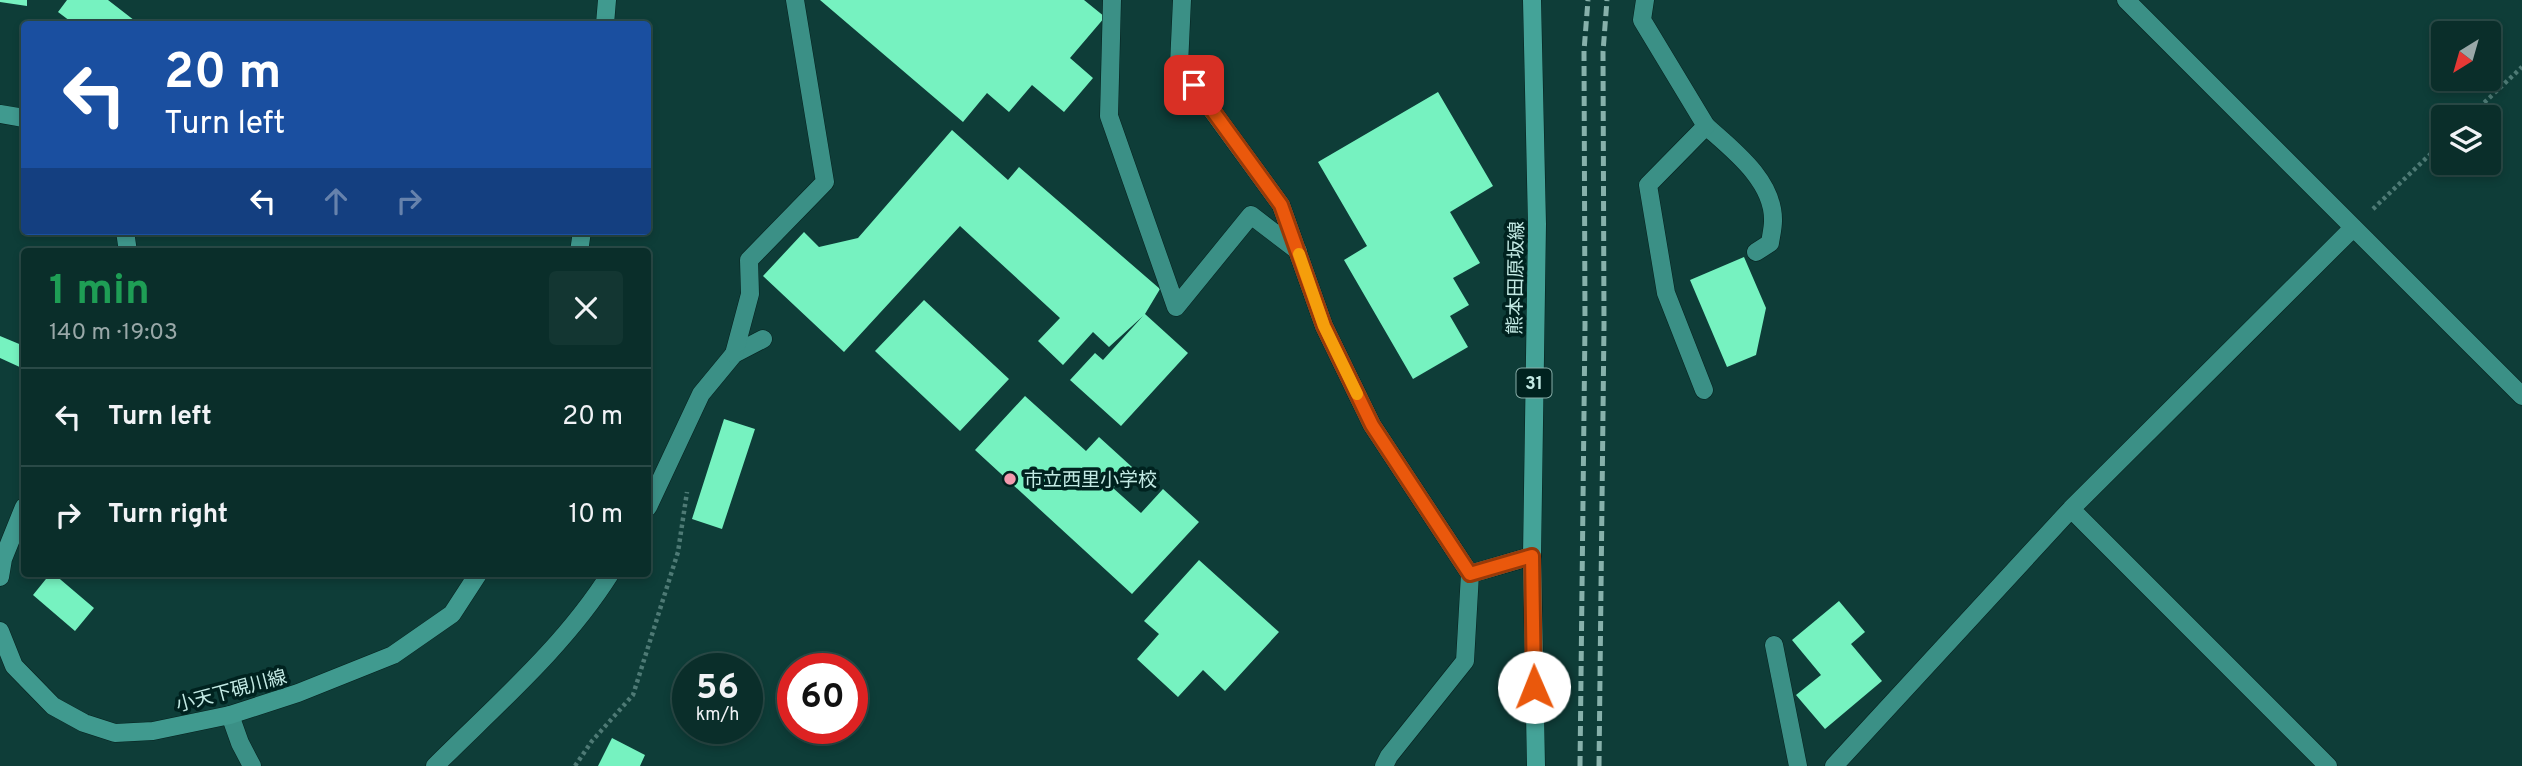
<!DOCTYPE html>
<meta charset="utf-8">
<style>
:root{--surface:#0a2e2a;--page:#133632;--text:#f1f3f6;--muted:#99a8a8;--line:#2a4a47}
body{margin:0;font-family:Overpass,"Noto Sans JP",sans-serif;background:var(--page);color:var(--text);height:100vh;display:flex;flex-direction:column;font-size:26px;white-space:nowrap}
*{box-sizing:border-box;margin:0}
p{font-size:23px;color:var(--muted)}
.icon{flex:none;width:38px;height:38px;fill:none;stroke:currentColor;stroke-width:2;stroke-linecap:round;stroke-linejoin:round}
.map{position:relative;flex:1;overflow:hidden}
.drawer{position:absolute;left:21px;top:248px;width:630px;height:329px;display:flex;flex-direction:column;background:var(--surface);border-radius:7px;box-shadow:0 4px 10px #0003,0 0 0 2px var(--line)}
.drawer>*{flex:none}
.guide{position:absolute;left:21px;top:21px;width:630px;height:214px;border-radius:7px;box-shadow:0 4px 10px #0003,0 0 0 2px var(--line);background:#1a4fa0;color:#fff;overflow:hidden}
.needle{width:46px;rotate:217deg}
.controls{position:absolute;left:2431px;top:21px;display:grid;gap:14px}
.controls a{display:grid;place-items:center;width:70px;height:70px;border-radius:7px;background:var(--surface);box-shadow:0 4px 10px #0003,0 0 0 2px var(--line);font-size:35px}
.speed{position:absolute;left:672px;top:653px;display:flex;gap:14px;font-size:35px;font-weight:700;text-align:center}
.speed>*{display:grid;place-content:center;width:91px;height:91px;border-radius:50%;background:var(--surface);box-shadow:0 4px 10px #0003,0 0 0 2px var(--line);line-height:1}
.speed small{font-size:18px;font-weight:400}
.speed .limit{border:10px solid #d22;background:#fff;color:#111}
.pin{position:absolute;display:grid;place-items:center;width:60px;height:60px;color:#fff;margin:-30px;border-radius:14px;box-shadow:0 4px 10px #0006}
.me{position:absolute;width:77px;margin:-38px;rotate:359deg;stroke-linejoin:round;filter:drop-shadow(0 0 5px #0008)}
.turn{display:flex;align-items:center;gap:24px;height:147px;padding:0 28px;font-size:32px}
.turn .icon{width:91px;height:91px;stroke-width:2.5}
.turn b{display:block;font-size:49px;line-height:60px}
.lanes{display:flex;align-items:center;height:66px;padding:0 28px;background:#0003;justify-content:center;gap:35px;direction:ltr}
.lanes .off{opacity:.35}
.round{display:grid;place-items:center;flex:none;width:74px;height:74px;border-radius:7px;background:var(--page)}
.overview{display:flex;align-items:center;justify-content:space-between;height:119px;padding:0 28px}
h1{font-size:42px;font-weight:700;line-height:52px;color:#1e9e55}
ul{padding:0;list-style:none}
li{display:flex;align-items:center;gap:21px;height:98px;padding:0 28px;border-top:2px solid var(--line)}
li div{flex:1}
li b{display:block;font-size:26px}
li em{font-style:normal}
.map>svg:first-child{display:block}
.building{fill:#76f2c0}
.lines{fill:none;stroke-linecap:round;stroke-linejoin:round}
.service-casing{stroke:#06211e;stroke-width:19}
.minor-casing{stroke:#06211e;stroke-width:19}
.secondary-casing{stroke:#06211e;stroke-width:19}
.primary-casing{stroke:#06211e;stroke-width:19}
.path{stroke:#4e7a75;stroke-width:4.5;stroke-dasharray:3.5 3.5;stroke-linecap:butt}
.service{stroke:#3b9086;stroke-width:18}
.minor{stroke:#3b9086;stroke-width:18}
.secondary{stroke:#409a8f;stroke-width:18}
.primary{stroke:#44a398;stroke-width:18}
.rail{stroke:#87b1ab;stroke-width:5;stroke-dasharray:10 5;stroke-linecap:butt}
.route-casing{stroke:#983908;stroke-width:18}
.route{stroke:#ea580c;stroke-width:12}
.slow{stroke:#f59e0b;stroke-width:12}
.poi-dot{fill:#f29aae;stroke:#00221f;stroke-width:2.5}
.labels{text-anchor:middle;stroke-width:7;stroke-linejoin:round;paint-order:stroke}
.shield{fill:#00221f;stroke:#88aea9;stroke-width:2}
.shield-label{font-size:18px;font-weight:bold;fill:#c3eae4}
.street-label{font-size:19px;fill:#c3eae4;stroke:#00221f}
.poi-label{font-size:19px;fill:#c3eae4;stroke:#00221f;text-anchor:start}
</style>
<div class="map">
<svg width="2522" height="766" viewBox="0 0 2522 766">
<rect width="100%" height="100%" fill="#0e3d38"/>
<path class="building" d="M0,0h27v6l-27,-4z
M67,0h41l31,24h-65l-16,-12z
M820,0h264l21,17 -35,41 23,20 -29,34 -32,-27 -23,27 -22,-19 -24,29z
M1438,92l55,94 -43,26 30,51 -27,15 16,27 -19,11 18,31 -55,32 -69,-119 23,-14 -49,-84z
M952,130l56,50 11,-13 141,122 -15,25 43,39 -67,73 -51,-46 25,-27 8,7 40,-44 -34,31 -16,-15 -30,33 -25,-24 22,-23 -100,-92 -116,126 -81,-76 41,-44 15,15 39,-9z
M1744,257l22,51 -10,47 -29,12 -37,-87z
M924,300l85,79 -49,52 -85,-80z
M0,336l24,10v23l-24,-11z
M1025,396l61,55 13,-14 33,30 -19,21 28,25 22,-24 36,33 -67,72 -157,-144z
M724,419l31,10 -33,100 -30,-10z
M1199,560l80,72 -54,59 -22,-21 -25,27 -41,-38 22,-25 -15,-13z
M50,574h4l40,34 -19,23 -42,-36z
M1839,601l26,31 -14,12 31,37 -57,48 -29,-34 25,-20 -29,-35z
M612,738l33,17 -5,11h-42z"/>
<g class="lines">
<defs>
<path id="service" d="M1706,126c27,24 68,55 67,95 0,7 -2,15 -3,22l-14,9
M648,507l53,-113 33,-40 29,-15
M435,766c61,-61 129,-119 175,-192"/>
<path id="minor" d="M1112,0l-3,116 67,191
M1182,0l-3,65 102,140 43,121 48,99 98,149 62,-18
M1645,0l-3,20 64,106 -58,59 18,108 38,97
M2126,0l396,396
M1176,307l75,-92 47,36
M734,354l16,-60 -1,-34 76,-78 -30,-182
M2071,509l257,257
M1774,645l24,121
M230,715l10,28 12,23
M1384,766l5,-10 76,-95 5,-87
M1834,766l237,-257 282,-281"/>
<path id="secondary" d="M605,24l2,-24
M0,114l24,4
M125,231l3,21
M579,252l3,-21
M0,577l3,-18 21,-52
M0,631l14,35 39,40 31,17 31,10 38,-2 77,-16 68,-22 95,-38 59,-41 26,-40"/>
<path id="primary" d="M1532,0l5,224 -5,332 4,210"/>
</defs>
<use href="#service" class="service-casing"/>
<use href="#minor" class="minor-casing"/>
<use href="#secondary" class="secondary-casing"/>
<use href="#primary" class="primary-casing"/>
<path class="path" d="M2469,117l53,-50
M2373,209l70,-67
M575,766l17,-25 41,-46 45,-143 9,-60"/>
<use href="#service" class="service"/>
<use href="#minor" class="minor"/>
<use href="#secondary" class="secondary"/>
<use href="#primary" class="primary"/>
<path class="rail" d="M1580,766l5,-441 -1,-274 4,-51
M1599,766l5,-441 -1,-273 4,-52"/>
</g>
<g class="lines">
<defs>
<path id="route" d="M1194,85l87,120 43,121 48,99 98,149 62,-18 2,131"/>
</defs>
<use href="#route" class="route-casing"/>
<use href="#route" class="route"/>
<path class="slow" d="M1299,254l25,72 33,68"/>
</g>
<circle class="poi-dot" cx="1010" cy="479" r="7"/>
<g class="labels">
<rect class="shield" x="1516.5" y="368.5" width="35" height="29" rx="5"/>
<g class="shield-label">
<text x="1534" y="389">31</text>
</g>
<g class="street-label">
<text transform="translate(1515 278) rotate(-89)" y="7">熊本田原坂線</text>
<text transform="translate(231 690) rotate(-15)" y="7">小天下硯川線</text>
</g>
<g class="poi-label">
<text x="1024" y="486">市立西里小学校</text>
</g>
</g>
</svg>
<div class="controls">
<a><svg class="needle" viewBox="-14 -14 28 28"><path d="M0-13l5 13h-10z" fill="#e53935"/><path d="M0 13l5-13h-10z" fill="#99a8a8"/></svg></a>
<a><svg class="icon" aria-label="layers" viewBox="0 0 24 24"><path d="M12 4l9 5-9 5-9-5zM3 14l9 5 9-5"/></svg></a>
</div>
<div class="speed"><div>56<small>km/h</small></div><div class="limit">60</div></div>
<div class="pin" style="left:1194px;top:85px;background:#d93025"><svg class="icon" aria-label="arrive" viewBox="0 0 24 24"><path d="M6 21V4h12l-3 4 3 4H6"/></svg></div>
<svg class="me" style="left:1534px;top:687px" viewBox="-20 -20 40 40"><circle r="19" fill="#fff"/><path d="M0-13L10 11 0 6-10 11z" fill="#ea580c"/></svg>
<div class="guide">
<div class="turn"><svg class="icon" aria-label="left" viewBox="0 0 24 24"><path d="M17 20v-9H6M10 6l-5 5 5 5"/></svg><div><b>20 m</b>Turn left</div></div>
<div class="lanes"><svg class="icon" aria-label="left" viewBox="0 0 24 24"><path d="M17 20v-9H6M10 6l-5 5 5 5"/></svg><svg class="icon off" aria-label="ahead" viewBox="0 0 24 24"><path d="M12 20V5M6 11l6-6 6 6"/></svg><svg class="icon off" aria-label="right" viewBox="0 0 24 24"><path d="M7 20v-9h11M14 6l5 5-5 5"/></svg></div>
</div>
<section class="drawer">
<div class="overview"><div><h1>1 min</h1><p>140 m · 19:03</p></div><a class="round"><svg class="icon" aria-label="close" viewBox="0 0 24 24"><path d="M6 6l12 12M18 6L6 18"/></svg></a></div>
<ul>
<li><svg class="icon" aria-label="left" viewBox="0 0 24 24"><path d="M17 20v-9H6M10 6l-5 5 5 5"/></svg><div><b>Turn left</b></div><em>20 m</em></li>
<li><svg class="icon" aria-label="right" viewBox="0 0 24 24"><path d="M7 20v-9h11M14 6l5 5-5 5"/></svg><div><b>Turn right</b></div><em>10 m</em></li>
</ul>
</section>
</div>
